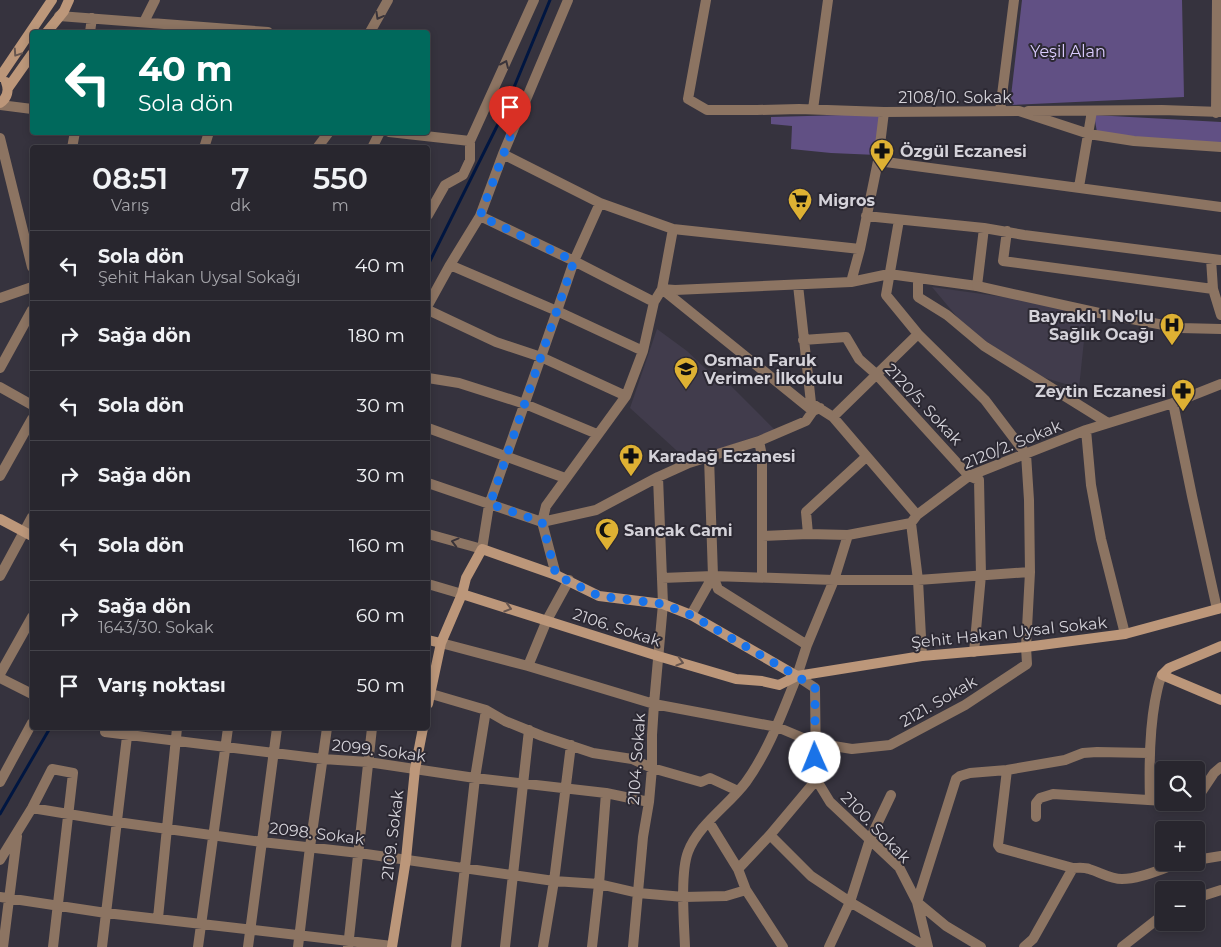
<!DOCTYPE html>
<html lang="tr">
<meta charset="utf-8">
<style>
:root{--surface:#28262e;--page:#302e36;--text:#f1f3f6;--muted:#a5a5aa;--line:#44434a}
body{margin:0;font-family:Montserrat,sans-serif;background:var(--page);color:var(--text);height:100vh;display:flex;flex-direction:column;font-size:19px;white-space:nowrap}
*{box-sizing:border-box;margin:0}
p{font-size:16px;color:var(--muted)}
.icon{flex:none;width:28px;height:28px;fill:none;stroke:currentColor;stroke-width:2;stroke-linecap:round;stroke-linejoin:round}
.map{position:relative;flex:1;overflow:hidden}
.details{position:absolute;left:30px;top:145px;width:400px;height:585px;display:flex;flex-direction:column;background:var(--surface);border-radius:5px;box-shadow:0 2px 8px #0003,0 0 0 1px var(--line)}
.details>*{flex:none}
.top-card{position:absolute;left:30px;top:30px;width:400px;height:105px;border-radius:5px;box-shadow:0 2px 8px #0003,0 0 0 1px var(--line);background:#00695c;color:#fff;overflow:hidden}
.tools{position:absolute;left:1155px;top:761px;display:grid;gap:10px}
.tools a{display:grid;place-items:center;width:50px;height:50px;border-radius:5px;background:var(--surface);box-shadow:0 2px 8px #0003,0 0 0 1px var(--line);font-size:25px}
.pin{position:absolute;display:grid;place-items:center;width:42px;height:42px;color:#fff;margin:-51px -21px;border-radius:50% 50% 50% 0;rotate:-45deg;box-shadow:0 0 5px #0007}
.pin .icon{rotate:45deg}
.me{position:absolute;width:55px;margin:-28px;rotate:359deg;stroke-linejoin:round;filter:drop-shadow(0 0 4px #0008)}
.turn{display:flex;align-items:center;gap:18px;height:105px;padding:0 25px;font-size:22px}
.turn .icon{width:65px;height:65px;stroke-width:2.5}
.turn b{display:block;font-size:35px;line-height:42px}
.eta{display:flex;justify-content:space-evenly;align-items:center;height:85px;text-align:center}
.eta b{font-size:30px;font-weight:600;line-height:35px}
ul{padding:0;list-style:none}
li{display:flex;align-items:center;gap:15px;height:70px;padding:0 25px;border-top:1px solid var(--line)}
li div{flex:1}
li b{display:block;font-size:19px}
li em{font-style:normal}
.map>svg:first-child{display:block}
.built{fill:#413c4c}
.green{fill:#615084}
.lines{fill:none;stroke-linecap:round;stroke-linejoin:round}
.stream{stroke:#001641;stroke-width:3}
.minor{stroke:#8c7462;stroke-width:10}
.tertiary{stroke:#8c7462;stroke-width:10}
.secondary{stroke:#bc977a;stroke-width:10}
.oneway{stroke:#3a343a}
.oneway2{stroke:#66554f}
.route{stroke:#1a73e8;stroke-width:9;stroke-dasharray:0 16.2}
.labels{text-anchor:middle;stroke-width:4;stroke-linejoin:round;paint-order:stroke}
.park-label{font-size:16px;fill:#dbccff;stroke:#2c2933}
.street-label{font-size:16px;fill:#d4d2d9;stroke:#2c2933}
.poi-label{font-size:16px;font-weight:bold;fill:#d4d2d9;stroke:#2c2933;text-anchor:start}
</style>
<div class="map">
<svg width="1221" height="947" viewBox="0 0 1221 947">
<rect width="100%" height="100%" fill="#36333e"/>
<path class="built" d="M932,287l79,11 76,14 -8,76 -37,-11 -74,-47z
M657,329l30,22 19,18 20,12 49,49 -88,30 -57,-52z"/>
<path class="green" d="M1022,0h160l2,97 -174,8z
M880,114l-3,41 -46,-2 -40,-4 1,-23 -21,-2v-7z
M1094,115l127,7v27l-123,-11z"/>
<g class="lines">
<path class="stream" d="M428,265l75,-151 47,-114
M0,814l50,-86"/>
<path class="minor" d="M706,0l-18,99 19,11h50l42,-1 85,3 135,-1 70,23 45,7 87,6
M59,16l209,16
M144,22l11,-22
M90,32l2,-14
M370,32l18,-32
M0,105l32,4
M813,109l15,-109
M1000,111l14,-111
M1028,111l134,-1 59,2
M1216,113l1,-113
M389,132l81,9
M0,138l32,129
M72,148l3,-16
M204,148l5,-16
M317,148l12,-16
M372,148l8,-16
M503,154l97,49 73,26
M878,161l343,46
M1079,187l13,-76
M428,215l17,-30 18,-10 7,-15v-19l64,-141
M480,216l94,45 26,-58
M866,216l118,12 40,7 197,25
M1007,231l-4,30 210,28
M1211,259l2,30 8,26
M450,265l107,46 -16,46 85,39
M918,278v19l29,18 37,31 124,77
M851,282l9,-33
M798,285l13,118 22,14 84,98
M662,289l13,1 176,-8 38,-8 88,12 7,-58
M662,289l151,122
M0,298l32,-11
M428,305l22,-40 30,-49 23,-62 65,-154
M428,310l68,32 45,15 -52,148 -7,44 -54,-15
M803,340l43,-3 13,22 17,15 93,102 10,4 2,95 -7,77
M643,351l-86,-40 17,-50 80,41
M0,368l32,-58
M428,378l31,5 66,21 72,30
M0,387l32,18
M1173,403l19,93 25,113
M833,417l85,-83
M428,428l137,50
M1086,430l5,55 10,54 24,95
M709,457l4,119 5,13 89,56
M0,476l32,-57
M658,477l5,127 -9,100 123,23 38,16 37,6 38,-4 75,-40 62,-41 -1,-17 4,-75 -1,-72 -3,-46 -41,-54 -67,-66 -32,-39 13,-75
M428,483l114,39 4,-16 80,-110 17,-45 11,-49 8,-13 11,-60 187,20 18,-88 6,-49
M911,523l7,57 4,76
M808,534l-2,-22 60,-55
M848,535l-14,45 -27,65 -10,31 18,12 1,84 3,12 11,18 69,65 18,35 11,45
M763,536l45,-2 40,1 63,-12 6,-8 52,-39 117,-46 87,-27 48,-19
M556,575l-14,-53 54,-12 62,-33 31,-14 70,-22
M0,576l32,-59
M762,577v-121l-3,-15 47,-20 7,-10 7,-3
M662,578l51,-2
M428,584l34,10
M691,615l22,-39 121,4h84l112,-8
M441,643l87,23 126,38 -2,31v33l-3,34 -6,35 -10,110
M528,666l19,-46 22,-40
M0,674l32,-57
M0,678l32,16
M428,693l58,17 19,11 37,15 51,17 39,6 20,9 49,14 9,-4 28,13
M105,732l218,27 45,3 107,16 131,15 43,9
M1007,770l-9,75 2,3 73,20
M0,782l32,-59
M1196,797l4,-3 14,-21 7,-6
M1150,800c-1,-33 -1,-66 5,-99 2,-9 3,-18 7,-26
M32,808l85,14 145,20 97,11 195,28 45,3 39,9 46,4 42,-1 20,-6
M1036,817v-14l4,-5 13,-4 111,7
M709,822l29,47 8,21 37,57
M770,835l41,41 39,26 76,45
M0,860l32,-52 20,-39 21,4 -20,174
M1196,860l25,-4
M738,869l32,-34 47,-56
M0,897l106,16 286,33
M1196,898l25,-8
M158,918l19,-190
M3,947l14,-111
M102,947l26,-219
M198,947l30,-219
M248,947l29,-219
M298,947l12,-100 17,-119
M348,947l24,-219
M456,947l19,-169 11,-68
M505,947l24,-217
M543,947l11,-66 17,-136
M592,947l7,-63 7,-91
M685,947c-1,-24 -5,-74 3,-95 10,-27 41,-47 58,-70 23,-32 36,-69 51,-106
M829,947l21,-45 20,-63 21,-44
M981,947l-35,-21 -29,-24 39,-123 4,-3 10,-3 37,-3 58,-10 18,-7 14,-1 52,1
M1024,947l9,-8 40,-71c5,0 11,-1 16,1 11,3 21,10 33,10 20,0 42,-12 62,-17
M1122,947l42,-33"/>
<path class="tertiary" d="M977,286l122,27 81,15 41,1"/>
<path class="secondary" d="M47,32l17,-21 5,-11
M0,77l52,-77
M8,88l24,-34
M0,103c8,-5 9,-13 6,-21
M0,519l32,17
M462,594l196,62 78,23 26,2 17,4 18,-9 125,-20 104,-9 99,-13 96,-26
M428,640l13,3
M1221,646l-52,22 -7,7 59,25
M428,704l13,-61 21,-49 4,-16 16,-29 74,26 43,21 64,8 28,11 106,61
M392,947l14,-88 9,-90 8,-41"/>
</g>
<defs><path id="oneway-chevron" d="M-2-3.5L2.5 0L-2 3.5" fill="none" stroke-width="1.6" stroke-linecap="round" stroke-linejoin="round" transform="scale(1.25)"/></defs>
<g class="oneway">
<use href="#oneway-chevron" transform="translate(379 16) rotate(119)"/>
<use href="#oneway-chevron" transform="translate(505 64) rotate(-66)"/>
<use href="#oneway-chevron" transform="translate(455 542) rotate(-165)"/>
</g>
<g class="oneway2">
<use href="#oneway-chevron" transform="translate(17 53) rotate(124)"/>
<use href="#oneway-chevron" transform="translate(508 608) rotate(17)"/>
<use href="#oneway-chevron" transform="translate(680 662) rotate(16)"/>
</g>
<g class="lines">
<path class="route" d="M510,137l-30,79 94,45 -84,243 52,18 14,53 43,21 64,8 28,11 106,61 18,12v70"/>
</g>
<defs>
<symbol id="pharmacy-pin" viewBox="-11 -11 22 30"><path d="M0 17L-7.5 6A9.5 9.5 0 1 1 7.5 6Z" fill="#deb133" stroke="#2c2933"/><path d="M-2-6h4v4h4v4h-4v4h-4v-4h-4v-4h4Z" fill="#111"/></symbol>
<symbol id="supermarket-pin" viewBox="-11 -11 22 30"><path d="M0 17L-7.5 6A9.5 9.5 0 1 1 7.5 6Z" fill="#deb133" stroke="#2c2933"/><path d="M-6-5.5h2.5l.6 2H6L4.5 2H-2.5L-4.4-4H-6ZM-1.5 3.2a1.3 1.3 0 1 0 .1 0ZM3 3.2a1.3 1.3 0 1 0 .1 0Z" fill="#111"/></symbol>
<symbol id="hospital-pin" viewBox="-11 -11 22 30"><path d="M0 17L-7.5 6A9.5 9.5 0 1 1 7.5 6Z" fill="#deb133" stroke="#2c2933"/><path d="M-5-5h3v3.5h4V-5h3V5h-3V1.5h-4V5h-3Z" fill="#111"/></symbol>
<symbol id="school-pin" viewBox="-11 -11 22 30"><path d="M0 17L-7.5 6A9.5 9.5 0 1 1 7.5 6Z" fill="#deb133" stroke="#2c2933"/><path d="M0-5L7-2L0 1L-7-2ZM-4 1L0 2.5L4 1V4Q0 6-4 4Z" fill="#111"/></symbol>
<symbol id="mosque-pin" viewBox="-11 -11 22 30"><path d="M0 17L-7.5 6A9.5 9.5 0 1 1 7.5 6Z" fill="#deb133" stroke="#2c2933"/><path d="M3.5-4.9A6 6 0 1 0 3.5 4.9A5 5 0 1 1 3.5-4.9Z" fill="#111"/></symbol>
</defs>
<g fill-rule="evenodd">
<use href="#pharmacy-pin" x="868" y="137" width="28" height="38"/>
<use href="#supermarket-pin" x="786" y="186" width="28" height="38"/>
<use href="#hospital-pin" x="1158" y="311" width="28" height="38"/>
<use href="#school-pin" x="672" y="355" width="28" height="38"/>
<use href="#pharmacy-pin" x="1169" y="377" width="28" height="38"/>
<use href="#pharmacy-pin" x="617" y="442" width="28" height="38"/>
<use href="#mosque-pin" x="593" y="516" width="28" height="38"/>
</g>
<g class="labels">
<g class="park-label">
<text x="1068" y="57">Yeşil Alan</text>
</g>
<g class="street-label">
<text x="955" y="103">2108/10. Sokak</text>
<text transform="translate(924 404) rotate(47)" y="6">2120/5. Sokak</text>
<text transform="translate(1012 444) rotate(-22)" y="6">2120/2. Sokak</text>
<text transform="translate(617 627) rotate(18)" y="6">2106. Sokak</text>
<text transform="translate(1009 632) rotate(-6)" y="6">Şehit Hakan Uysal Sokak</text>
<text transform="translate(938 701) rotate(-30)" y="6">2121. Sokak</text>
<text transform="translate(379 750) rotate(7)" y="6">2099. Sokak</text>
<text transform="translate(636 759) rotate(-86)" y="6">2104. Sokak</text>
<text transform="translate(876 827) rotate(46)" y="6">2100. Sokak</text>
<text transform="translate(317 833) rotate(7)" y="6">2098. Sokak</text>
<text transform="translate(392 835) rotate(-83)" y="6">2109. Sokak</text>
</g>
<g class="poi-label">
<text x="900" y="157">Özgül Eczanesi</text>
<text x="818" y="206">Migros</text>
<text x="1154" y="322" text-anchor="end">Bayraklı 1 No'lu<tspan x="1154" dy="18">Sağlık Ocağı</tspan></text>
<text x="704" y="366">Osman Faruk<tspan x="704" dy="18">Verimer İlkokulu</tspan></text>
<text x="1166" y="397" text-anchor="end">Zeytin Eczanesi</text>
<text x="648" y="462">Karadağ Eczanesi</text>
<text x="624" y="536">Sancak Cami</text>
</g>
</g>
</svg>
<div class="tools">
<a><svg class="icon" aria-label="search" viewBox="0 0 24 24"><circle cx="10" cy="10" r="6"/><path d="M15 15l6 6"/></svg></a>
<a>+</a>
<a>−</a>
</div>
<div class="pin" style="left:510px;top:137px;background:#d93025"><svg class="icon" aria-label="arrive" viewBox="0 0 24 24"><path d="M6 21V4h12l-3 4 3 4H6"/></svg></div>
<svg class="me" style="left:815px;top:758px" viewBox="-20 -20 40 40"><circle r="19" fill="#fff"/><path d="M0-13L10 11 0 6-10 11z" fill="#1a73e8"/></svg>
<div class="top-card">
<div class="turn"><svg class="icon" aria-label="left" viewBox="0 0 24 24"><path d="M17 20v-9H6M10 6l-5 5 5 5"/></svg><div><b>40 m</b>Sola dön</div></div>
</div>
<section class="details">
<div class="eta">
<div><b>08:51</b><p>Varış</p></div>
<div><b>7</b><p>dk</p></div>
<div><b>550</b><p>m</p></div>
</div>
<ul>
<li><svg class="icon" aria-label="left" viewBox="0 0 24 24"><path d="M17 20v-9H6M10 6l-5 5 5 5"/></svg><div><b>Sola dön</b><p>Şehit Hakan Uysal Sokağı</p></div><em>40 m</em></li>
<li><svg class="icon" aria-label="right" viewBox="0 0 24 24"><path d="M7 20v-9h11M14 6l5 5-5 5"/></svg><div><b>Sağa dön</b></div><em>180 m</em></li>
<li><svg class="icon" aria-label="left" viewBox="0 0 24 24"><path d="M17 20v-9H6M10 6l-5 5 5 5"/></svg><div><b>Sola dön</b></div><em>30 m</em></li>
<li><svg class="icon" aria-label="right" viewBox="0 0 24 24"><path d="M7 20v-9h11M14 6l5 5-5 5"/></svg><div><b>Sağa dön</b></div><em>30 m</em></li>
<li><svg class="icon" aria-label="left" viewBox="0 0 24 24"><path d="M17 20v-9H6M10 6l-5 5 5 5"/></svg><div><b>Sola dön</b></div><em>160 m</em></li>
<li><svg class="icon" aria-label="right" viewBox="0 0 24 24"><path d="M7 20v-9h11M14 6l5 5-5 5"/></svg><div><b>Sağa dön</b><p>1643/30. Sokak</p></div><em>60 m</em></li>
<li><svg class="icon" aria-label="arrive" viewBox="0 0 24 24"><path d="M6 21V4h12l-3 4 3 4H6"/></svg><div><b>Varış noktası</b></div><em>50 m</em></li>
</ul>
</section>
</div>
